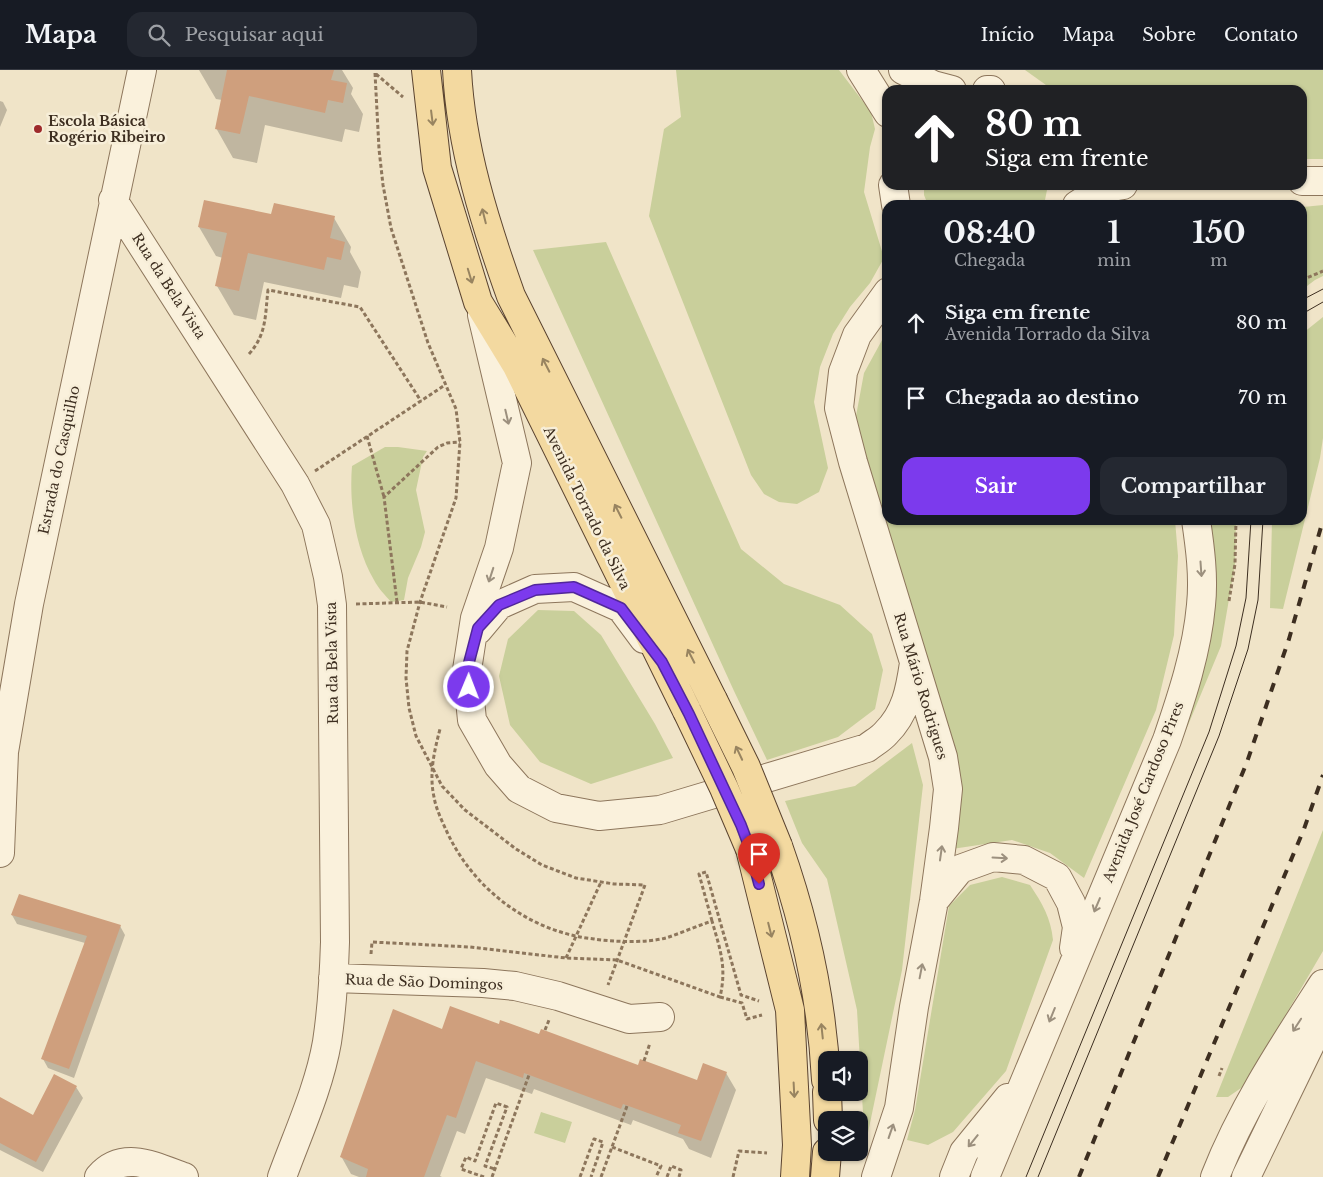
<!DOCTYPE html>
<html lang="pt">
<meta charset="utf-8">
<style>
:root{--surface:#171b24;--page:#242831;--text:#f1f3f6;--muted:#9ea1a6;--line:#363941;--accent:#7c3aed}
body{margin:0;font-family:"Libre Baskerville",serif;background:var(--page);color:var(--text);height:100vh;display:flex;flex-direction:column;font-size:19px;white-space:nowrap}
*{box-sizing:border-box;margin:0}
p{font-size:16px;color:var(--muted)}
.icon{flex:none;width:28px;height:28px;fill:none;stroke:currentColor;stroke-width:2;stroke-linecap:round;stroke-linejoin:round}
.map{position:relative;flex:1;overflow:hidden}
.side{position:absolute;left:882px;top:130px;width:425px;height:325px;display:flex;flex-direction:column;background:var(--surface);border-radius:15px;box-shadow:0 1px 4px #0004}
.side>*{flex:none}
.hud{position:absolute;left:882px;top:15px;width:425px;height:105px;border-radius:15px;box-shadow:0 1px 4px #0004;background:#202124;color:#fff;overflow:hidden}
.buttons{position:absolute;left:818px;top:981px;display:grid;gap:10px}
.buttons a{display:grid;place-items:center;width:50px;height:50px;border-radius:10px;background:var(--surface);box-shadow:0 1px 4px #0004;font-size:25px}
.pin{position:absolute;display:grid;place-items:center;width:42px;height:42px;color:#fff;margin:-51px -21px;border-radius:50% 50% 50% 0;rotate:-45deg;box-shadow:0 0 5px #0007}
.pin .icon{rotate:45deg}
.me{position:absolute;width:55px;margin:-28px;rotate:1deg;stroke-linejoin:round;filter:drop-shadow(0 0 4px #0008)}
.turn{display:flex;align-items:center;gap:18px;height:105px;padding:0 20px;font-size:22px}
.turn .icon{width:65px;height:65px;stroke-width:2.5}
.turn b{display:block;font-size:35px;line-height:42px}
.eta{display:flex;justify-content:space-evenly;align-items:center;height:85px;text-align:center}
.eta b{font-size:30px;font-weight:700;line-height:35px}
.cta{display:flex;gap:10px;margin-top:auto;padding:10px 20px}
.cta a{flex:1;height:58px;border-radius:15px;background:var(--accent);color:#fff;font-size:20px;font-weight:700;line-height:58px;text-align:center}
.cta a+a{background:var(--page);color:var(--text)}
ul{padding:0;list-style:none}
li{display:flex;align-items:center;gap:15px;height:75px;padding:0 20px}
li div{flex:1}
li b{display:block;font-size:19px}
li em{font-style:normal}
header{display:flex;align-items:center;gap:30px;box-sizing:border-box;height:70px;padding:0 25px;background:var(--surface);border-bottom:1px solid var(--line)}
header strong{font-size:24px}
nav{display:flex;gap:28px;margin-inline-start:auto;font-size:18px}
.search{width:350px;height:45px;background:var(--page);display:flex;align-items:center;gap:12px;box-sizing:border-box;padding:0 18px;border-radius:15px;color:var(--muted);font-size:19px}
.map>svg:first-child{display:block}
.green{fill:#c9cf9b}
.shadow{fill:#0003}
.building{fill:#cf9f7d}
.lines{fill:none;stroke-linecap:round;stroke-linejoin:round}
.minor-casing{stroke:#8d765c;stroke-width:30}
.major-casing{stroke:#5b4430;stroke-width:30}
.path{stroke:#8d765c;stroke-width:3;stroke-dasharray:4 2.5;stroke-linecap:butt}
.minor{stroke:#faf1dc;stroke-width:28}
.major{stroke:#f3d9a0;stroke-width:28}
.tram{stroke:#3d2e20;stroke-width:1}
.rail{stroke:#3d2e20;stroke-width:4;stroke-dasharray:9 9;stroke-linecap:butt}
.major-bridge-casing{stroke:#5b4430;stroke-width:30;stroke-linecap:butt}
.major-bridge{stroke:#f3d9a0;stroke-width:28}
.oneway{stroke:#988460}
.oneway2{stroke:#9c907e}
.route-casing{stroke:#51269a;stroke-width:12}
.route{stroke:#7c3aed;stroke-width:9}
.poi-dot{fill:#9e2a2b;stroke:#f7eed8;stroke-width:2}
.labels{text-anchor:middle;stroke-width:5;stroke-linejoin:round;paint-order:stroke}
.poi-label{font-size:14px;font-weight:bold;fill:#3d2e20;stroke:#f7eed8;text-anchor:start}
.street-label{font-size:14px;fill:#3d2e20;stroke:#f7eed8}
</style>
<header>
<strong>Mapa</strong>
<div class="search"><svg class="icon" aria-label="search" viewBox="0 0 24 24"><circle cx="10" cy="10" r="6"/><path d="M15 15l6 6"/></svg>Pesquisar aqui</div>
<nav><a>Início</a><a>Mapa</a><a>Sobre</a><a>Contato</a></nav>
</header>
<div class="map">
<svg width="1323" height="1107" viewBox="0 0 1323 1107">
<rect width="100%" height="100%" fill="#f0e4c8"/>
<path class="green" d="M676,0h163l32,42 4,17 -5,18 -6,45 20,66 -14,25 -20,24 -17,27 -13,33 -6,35 14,66 -9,24 -22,12 -18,-2 -15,-8 -13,-19 -102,-259 15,-87 17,-12z
M1025,0h298v89h-20l-1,-69h-249z
M924,115h124l-4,20h-116l-4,-10z
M1323,135v71l-8,4 -12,9v-82z
M606,172l135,307 43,35 56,21 32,29 11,36 -8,39 -37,28 -71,23 -33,-69 -201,-441z
M1323,247v121l-3,20 -37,151 -13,-1 2,-88h30l1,-187z
M887,261l1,189h287l3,36 -4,79 -18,75 -72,168 -34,-25 -38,-13 -60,9 -79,-362 -17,-71 8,-43z
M385,377h13l29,4 -4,6 -7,33 9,42 -4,15 -13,31 -4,22 -13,2c-6,-7 -13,-14 -17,-22 -19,-32 -25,-78 -22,-114z
M1209,450h27l-1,44 -14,82 -47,113 38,-136z
M538,540l36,1 27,24 54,89 18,34 -82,26 -51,-22 -30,-37 -11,-49 9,-37z
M912,673l11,42 -21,185 -37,177 -8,-137 -30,-131 -25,-36 -17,-42 70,-15z
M1323,760v121l-79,135 -16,11h-12z
M1002,807l28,8c12,18 21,33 23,55l-47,131 -53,61 -25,13 -21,-5 8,-30 34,-204 21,-21z
M541,1042l31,10 -7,21 -31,-10z"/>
<path class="shadow" d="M199,0h143l11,18 -2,6 12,20 -4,18 -14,-3 -3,13 -77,-17 -8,38 -24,-5 -17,-30 6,-28 -6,-1z
M0,31l3,1 4,8 -7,17z
M272,146l62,2 17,29 -1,5 11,20 -3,16 -14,-3 -3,13 -77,-16 -8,38 -22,-5 -17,-29 6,-28 -7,-2 -17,-29z
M12,845l108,11 5,9 -51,143 -26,-10 -5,-9 42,-116 -68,-19z
M499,956l41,9 98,31 59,16 29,-9 10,17 -25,68 -22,-9 -6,-10 -50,-19 -2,5 -97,-36 -2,5 -46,-16 -21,56 -8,-3 -17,45 2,1h-83l-8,-3 -10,-18 101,-125z
M76,1017l7,11 -40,74 -43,-22v-51l33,17z"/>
<path class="building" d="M227,0h107l-3,10 16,3 -4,20 -15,-3 -3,13 -76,-17 -9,38 -25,-5z
M204,130l67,14 3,-11 61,13 -5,22 15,4 -4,18 -14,-3 -3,13 -76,-17 -9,38 -24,-5 12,-53 -29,-6z
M19,824l102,31 -52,144 -28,-10 46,-123 -76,-21z
M450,936l49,18 1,-4 39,14 2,-5 97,36 2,-6 57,21 6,-17 24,9 -26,69 -23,-8 3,-8 -58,-21 -2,5 -97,-36 -1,5 -47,-17 -20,57 -9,-3 -23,62h-58l2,-8 -28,-12 53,-148 49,20z
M54,1004l23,12 -41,76 -36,-19v-46l33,18z"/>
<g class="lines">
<defs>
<path id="minor" d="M861,0l27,43
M903,0l30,15 19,5
M987,20h4
M1302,111h21
M893,115l3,20
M113,130l182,284 21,41 12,52 4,28 3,337c-1,33 -3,67 -8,100 -8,46 -29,91 -45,135
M1077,135c14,-9 29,-18 46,-20
M482,245l35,148 -18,85 -24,70 -8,52 5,50 26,45 21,24 37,19 43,8 61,-6 207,-62c6,-5 14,-9 19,-15 20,-20 24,-43 28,-70
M478,560l21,-25 36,-16 39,-2 47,21 23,31
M0,783l4,-101 25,-148 113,-534
M934,831l26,-32 33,-12 31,3 33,17 14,26 6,24 -3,21
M333,908l150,5 32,3 43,10 71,23 31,-2
M99,1107c24,-28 57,-10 85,0
M876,1107l23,-69 15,-101 20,-106 10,-73 4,-39 -5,-32 -90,-295 -14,-54 4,-36 14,-37 31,-43
M954,1107l10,-25 44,-54
M985,1107l182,-437c15,-44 30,-89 34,-135 3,-28 -1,-58 -5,-85
M1215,1107c27,-69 68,-131 108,-193
M1246,1107l77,-159"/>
<path id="major" d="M426,0l11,98 41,134 39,64 170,345
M457,0c4,78 28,153 54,226l202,404
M778,776c27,76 44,153 48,234
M750,779l40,161 7,135 -2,32
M827,1022l1,28
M825,1107l2,-25"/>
</defs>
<use href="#minor" class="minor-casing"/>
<use href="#major" class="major-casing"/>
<path class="path" d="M375,3l4,76 4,36 8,43 37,115 28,66 4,33 -4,56 -36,104 -13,49 -1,27 3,30 7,28 26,50 23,24 51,39 26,16 34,13 38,6 31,1 -37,100
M376,4l27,23
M1302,210l21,-9
M249,284c18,-20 16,-39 19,-64l92,17 61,94
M367,366l17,61
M315,401l130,-86
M1229,531l6,-37 1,-44
M397,532l-13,-105 54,-50 9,-4 13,-1
M356,534l64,-2 27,5
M712,851l-13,-47 7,-2 35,123 18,6
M371,884l1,-12 98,5 96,11 51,2 103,37c7,-30 0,-48 -8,-76 -15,5 -31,12 -46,17 -20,5 -52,4 -72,1 -64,-7 -120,-49 -147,-107 -5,-11 -11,-23 -13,-35 -5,-23 0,-45 6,-68
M566,888l35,-76
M720,927l22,6 5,16 15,-4
M545,960l4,-10
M644,991l6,-18
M1219,1006l3,-8
M612,1077l49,19 -5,11
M484,1107l-23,-8 5,-12 9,4 21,-58 11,4 -22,59 10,3
M492,1107l37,-102
M580,1107l14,-38 9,3 -12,35
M601,1107l26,-71
M667,1107l4,-11 10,4 -2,7
M733,1107l6,-26 28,2"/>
<use href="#minor" class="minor"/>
<use href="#major" class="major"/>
<path class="tram" d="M1302,230l21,-11
M1302,244l21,-12
M1026,1107l183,-445 27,-86 10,-48 5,-78
M1038,1107l181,-441 29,-87 10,-49 5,-80"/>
<path class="rail" d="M1079,1107l168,-415 42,-123 34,-119
M1158,1107l146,-348 19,-54"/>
<defs>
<path id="major-bridge" d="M713,630l33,67 32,79
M687,641l37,77 26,61"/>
</defs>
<use href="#major-bridge" class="major-bridge-casing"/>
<use href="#major-bridge" class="major-bridge"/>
</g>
<defs><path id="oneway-shaft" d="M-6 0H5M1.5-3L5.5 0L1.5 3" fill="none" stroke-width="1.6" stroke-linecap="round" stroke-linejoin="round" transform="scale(1.25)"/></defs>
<g class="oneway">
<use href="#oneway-shaft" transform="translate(432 48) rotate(83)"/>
<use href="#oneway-shaft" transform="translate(484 146) rotate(-104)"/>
<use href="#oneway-shaft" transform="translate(470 206) rotate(73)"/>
<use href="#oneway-shaft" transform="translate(546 295) rotate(-117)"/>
<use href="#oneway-shaft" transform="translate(618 441) rotate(-117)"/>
<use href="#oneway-shaft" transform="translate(691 586) rotate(-117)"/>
<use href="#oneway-shaft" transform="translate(739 683) rotate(-115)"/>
<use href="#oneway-shaft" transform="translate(770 860) rotate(76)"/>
<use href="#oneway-shaft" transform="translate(822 961) rotate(-96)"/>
<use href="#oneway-shaft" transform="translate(794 1020) rotate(87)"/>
</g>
<g class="oneway2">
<use href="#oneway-shaft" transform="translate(507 347) rotate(77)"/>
<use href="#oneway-shaft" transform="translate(1201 499) rotate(86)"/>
<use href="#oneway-shaft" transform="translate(491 505) rotate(108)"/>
<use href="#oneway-shaft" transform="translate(941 783) rotate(-82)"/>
<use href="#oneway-shaft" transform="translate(1000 788) rotate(3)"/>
<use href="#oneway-shaft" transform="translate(1097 835) rotate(113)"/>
<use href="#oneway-shaft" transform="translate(921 901) rotate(-79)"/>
<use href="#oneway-shaft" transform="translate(1052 945) rotate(112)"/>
<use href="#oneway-shaft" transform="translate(1297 955) rotate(123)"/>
<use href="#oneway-shaft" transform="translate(891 1061) rotate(-71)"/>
<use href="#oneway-shaft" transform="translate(973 1071) rotate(129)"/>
</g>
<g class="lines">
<defs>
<path id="route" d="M469,617l-2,-17 11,-42 21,-23 36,-15 39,-3 47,21 41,54 27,52 52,111 9,24 9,35"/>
</defs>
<use href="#route" class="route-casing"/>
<use href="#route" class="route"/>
</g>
<circle class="poi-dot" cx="38" cy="59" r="5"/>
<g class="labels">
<g class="poi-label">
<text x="48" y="56">Escola Básica<tspan x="48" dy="16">Rogério Ribeiro</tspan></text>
</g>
<g class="street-label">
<text transform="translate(169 216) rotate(57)" y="5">Rua da Bela Vista</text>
<text transform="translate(59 390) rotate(-78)" y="5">Estrada do Casquilho</text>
<text transform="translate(587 438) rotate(64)" y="5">Avenida Torrado da Silva</text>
<text transform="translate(332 593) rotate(-91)" y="5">Rua da Bela Vista</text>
<text transform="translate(921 616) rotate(73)" y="5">Rua Mário Rodrigues</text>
<text transform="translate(1143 722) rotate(-68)" y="5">Avenida José Cardoso Pires</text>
<text transform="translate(424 912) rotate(2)" y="5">Rua de São Domingos</text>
</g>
</g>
</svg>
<div class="buttons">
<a><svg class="icon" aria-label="sound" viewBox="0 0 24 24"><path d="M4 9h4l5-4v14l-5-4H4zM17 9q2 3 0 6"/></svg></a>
<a><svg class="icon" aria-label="layers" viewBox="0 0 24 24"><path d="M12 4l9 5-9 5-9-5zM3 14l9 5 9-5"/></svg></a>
</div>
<div class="pin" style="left:759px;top:814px;background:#d93025"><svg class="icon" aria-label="arrive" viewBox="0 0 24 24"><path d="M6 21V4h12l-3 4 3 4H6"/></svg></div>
<svg class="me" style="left:469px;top:617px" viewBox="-20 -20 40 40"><circle r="17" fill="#7c3aed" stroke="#fff" stroke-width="3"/><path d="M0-11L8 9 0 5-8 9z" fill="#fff"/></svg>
<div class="hud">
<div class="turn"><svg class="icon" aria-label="ahead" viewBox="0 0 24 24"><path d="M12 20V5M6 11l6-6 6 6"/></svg><div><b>80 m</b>Siga em frente</div></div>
</div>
<section class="side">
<div class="eta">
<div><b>08:40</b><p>Chegada</p></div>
<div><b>1</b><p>min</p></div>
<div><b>150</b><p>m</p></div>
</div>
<ul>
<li><svg class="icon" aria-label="ahead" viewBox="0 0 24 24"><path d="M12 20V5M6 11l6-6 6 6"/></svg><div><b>Siga em frente</b><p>Avenida Torrado da Silva</p></div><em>80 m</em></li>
<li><svg class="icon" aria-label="arrive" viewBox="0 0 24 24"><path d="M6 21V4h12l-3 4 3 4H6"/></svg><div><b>Chegada ao destino</b></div><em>70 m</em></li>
</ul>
<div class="cta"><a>Sair</a><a>Compartilhar</a></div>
</section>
</div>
